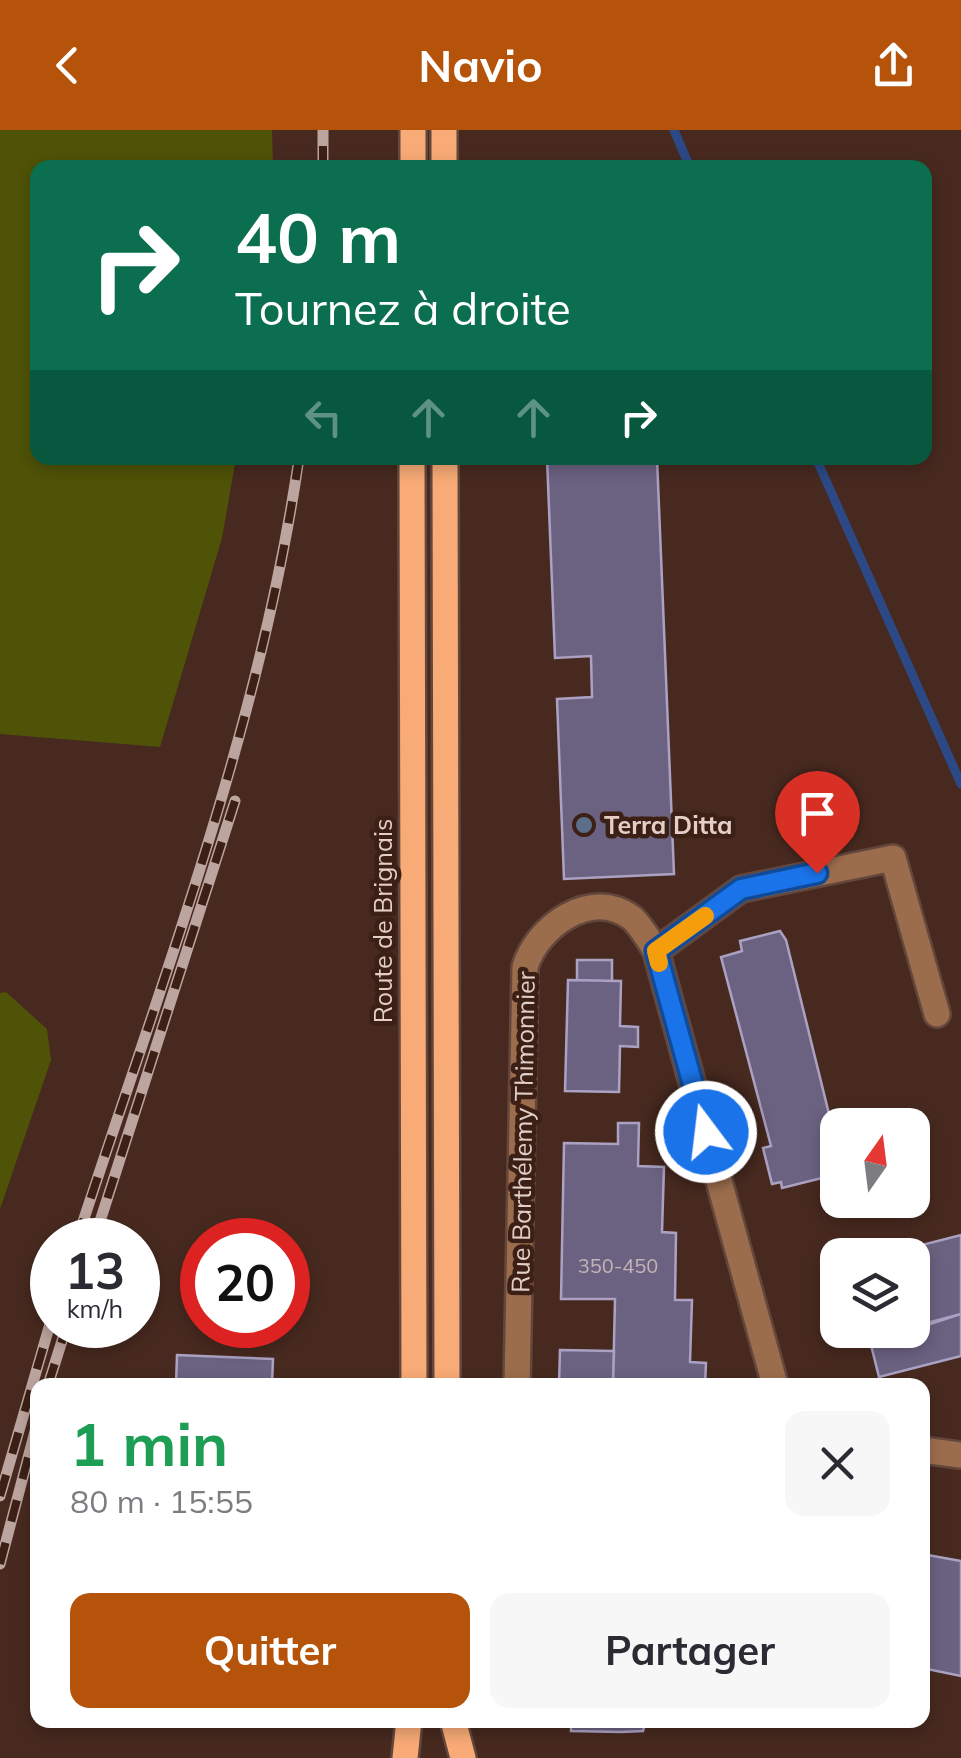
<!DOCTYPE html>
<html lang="fr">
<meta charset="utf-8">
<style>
:root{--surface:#fff;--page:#f7f7f7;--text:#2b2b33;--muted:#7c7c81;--accent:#b45309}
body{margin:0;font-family:Mulish,sans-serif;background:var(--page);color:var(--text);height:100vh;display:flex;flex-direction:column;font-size:38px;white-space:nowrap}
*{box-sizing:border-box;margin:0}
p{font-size:32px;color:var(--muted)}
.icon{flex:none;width:55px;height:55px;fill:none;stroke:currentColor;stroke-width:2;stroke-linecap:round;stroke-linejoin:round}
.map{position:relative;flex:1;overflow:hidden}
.panel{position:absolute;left:30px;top:1248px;width:900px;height:350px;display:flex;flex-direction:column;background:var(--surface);border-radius:20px;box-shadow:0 5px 15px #0003}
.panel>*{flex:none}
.top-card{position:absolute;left:30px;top:30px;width:902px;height:305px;border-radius:20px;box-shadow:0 5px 15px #0003;background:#0b6e4f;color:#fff;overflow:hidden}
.needle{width:65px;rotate:14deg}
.controls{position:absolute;left:820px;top:978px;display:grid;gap:20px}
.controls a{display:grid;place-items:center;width:110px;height:110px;border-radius:20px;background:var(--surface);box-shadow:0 5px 15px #0003;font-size:50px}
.speed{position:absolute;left:30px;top:1088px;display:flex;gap:20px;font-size:50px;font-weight:700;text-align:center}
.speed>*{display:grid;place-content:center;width:130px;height:130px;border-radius:50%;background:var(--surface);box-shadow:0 5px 15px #0003;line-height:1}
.speed small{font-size:25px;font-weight:400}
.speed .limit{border:15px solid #d22;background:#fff;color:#111}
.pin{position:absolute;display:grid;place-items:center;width:85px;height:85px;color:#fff;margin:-102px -42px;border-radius:50% 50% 50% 0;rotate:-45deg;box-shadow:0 0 10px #0007}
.pin .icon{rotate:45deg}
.me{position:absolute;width:110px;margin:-55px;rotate:345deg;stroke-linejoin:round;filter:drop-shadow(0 0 8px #0008)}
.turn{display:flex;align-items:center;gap:35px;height:210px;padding:0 40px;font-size:45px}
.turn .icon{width:130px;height:130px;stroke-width:2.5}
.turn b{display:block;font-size:70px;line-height:85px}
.lanes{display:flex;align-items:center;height:95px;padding:0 40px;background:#0003;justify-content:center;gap:50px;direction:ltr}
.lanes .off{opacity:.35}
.round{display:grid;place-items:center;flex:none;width:105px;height:105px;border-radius:20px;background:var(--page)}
.headline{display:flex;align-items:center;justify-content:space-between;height:170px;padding:0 40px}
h1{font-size:60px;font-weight:700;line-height:75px;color:#1e9e55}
.cta{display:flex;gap:20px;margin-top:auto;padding:20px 40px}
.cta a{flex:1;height:115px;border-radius:20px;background:var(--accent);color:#fff;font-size:40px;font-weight:700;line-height:115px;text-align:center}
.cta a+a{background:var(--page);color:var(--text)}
header{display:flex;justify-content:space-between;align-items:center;height:130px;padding:0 40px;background:var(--accent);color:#fff;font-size:45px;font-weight:700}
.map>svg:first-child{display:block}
.green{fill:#4f5307}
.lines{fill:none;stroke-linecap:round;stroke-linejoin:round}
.stream{stroke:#2c4985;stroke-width:9}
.building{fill:#6b6281;stroke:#aba2c3;stroke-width:2.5}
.minor-casing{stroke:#63473d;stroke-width:30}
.major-casing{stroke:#63473d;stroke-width:30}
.minor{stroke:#9c6d4d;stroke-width:25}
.major{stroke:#f8ab76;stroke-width:25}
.rail-casing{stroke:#bca59e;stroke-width:11}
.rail{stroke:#3c2015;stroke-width:8;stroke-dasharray:22;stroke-linecap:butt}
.route-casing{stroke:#114b97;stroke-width:25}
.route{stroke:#1a73e8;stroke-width:18}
.slow{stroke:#f59e0b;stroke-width:18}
.service-dot{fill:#5c6f8a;stroke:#3c2015;stroke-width:4}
.labels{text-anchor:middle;stroke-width:9;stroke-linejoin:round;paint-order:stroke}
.number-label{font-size:20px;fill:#c5b4b6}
.poi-label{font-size:25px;font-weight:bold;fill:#e3cfc8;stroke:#3c2015;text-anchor:start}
.street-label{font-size:25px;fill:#e3cfc8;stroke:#3c2015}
</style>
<header><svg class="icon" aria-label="back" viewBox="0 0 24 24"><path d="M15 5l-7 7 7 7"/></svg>Navio<svg class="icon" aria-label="share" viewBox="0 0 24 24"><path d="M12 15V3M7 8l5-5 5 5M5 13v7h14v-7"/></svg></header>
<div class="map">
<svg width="961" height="1628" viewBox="0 0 961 1628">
<rect width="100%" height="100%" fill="#47291f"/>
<path class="green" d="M0,0h272l1,37 -235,1v290h198l-14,80 -62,209 -160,-13z
M6,862l41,37 4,31 -51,149v-216z"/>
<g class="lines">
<path class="stream" d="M674,0l16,38
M816,328l145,326"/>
</g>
<path class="building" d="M547,328h110l17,416 -110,5 -7,-180 35,-2 -1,-41 -36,2z
M780,801l6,9 47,190 5,-1v45l-56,14 -1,-6 -9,2 -9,-36 8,-2 -50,-189 21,-6 -2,-10z
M577,830h35v21l-35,-1z
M568,850l53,1 -1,45 18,1v20l-18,-1 -1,46 -54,-1z
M618,993h21l-1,43 26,1 -2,65 14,1 -1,67h17l-2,62 16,1 -1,22h-92l2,-86h-54l3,-156 54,1z
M961,1105v79l-49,13v-72h-29z
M961,1184v42l-82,21 -10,-40 43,-7z
M560,1220l54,1 -1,34h-54z
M177,1225l96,4 -1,26h-96z
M922,1424l39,7v115l-39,-8z
M571,1590h75l-3,11 -22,1 -50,-1z"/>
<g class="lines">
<defs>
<path id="minor" d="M656,821l85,-62 152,-31 44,156
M517,1255l8,-418c12,-40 66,-80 107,-49 9,8 17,22 24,33l119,434
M922,1320l39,5"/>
<path id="major" d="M413,38v-38
M444,38v-38
M412,328l2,927
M445,328l2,927
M453,1590l10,38
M405,1628l4,-38"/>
</defs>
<use href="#minor" class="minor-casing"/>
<use href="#major" class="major-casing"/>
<use href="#minor" class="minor"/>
<use href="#major" class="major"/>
<defs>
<path id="rail" d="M323,38v-38
M77,1110c84,-258 183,-513 222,-782
M94,1110l141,-439
M48,1255l19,-60
M0,1366l52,-179
M0,1434l38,-144"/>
</defs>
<use href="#rail" class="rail-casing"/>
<use href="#rail" class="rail"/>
</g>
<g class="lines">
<defs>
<path id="route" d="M706,1002l-50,-181 85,-62 76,-16"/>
</defs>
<use href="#route" class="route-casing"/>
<use href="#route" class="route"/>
<path class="slow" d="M659,833l-3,-12 49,-35"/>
</g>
<circle class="service-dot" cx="584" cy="695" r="10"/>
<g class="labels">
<g class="number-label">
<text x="618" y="1143">350-450</text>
</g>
<g class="poi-label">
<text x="604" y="704">Terra Ditta</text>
</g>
<g class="street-label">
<text transform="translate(383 791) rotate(-90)" y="9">Route de Brignais</text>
<text transform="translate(523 1002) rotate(-89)" y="9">Rue Barthélemy Thimonnier</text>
</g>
</g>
</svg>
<div class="controls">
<a><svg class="needle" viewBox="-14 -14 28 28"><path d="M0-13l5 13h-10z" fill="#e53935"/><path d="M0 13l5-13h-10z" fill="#7c7c81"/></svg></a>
<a><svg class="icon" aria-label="layers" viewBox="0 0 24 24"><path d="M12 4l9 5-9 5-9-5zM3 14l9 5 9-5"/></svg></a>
</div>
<div class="speed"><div>13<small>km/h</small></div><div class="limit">20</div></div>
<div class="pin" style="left:817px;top:743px;background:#d93025"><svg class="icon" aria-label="arrive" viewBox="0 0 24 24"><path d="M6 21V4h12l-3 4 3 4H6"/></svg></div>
<svg class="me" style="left:706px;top:1002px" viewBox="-20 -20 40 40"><circle r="17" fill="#1a73e8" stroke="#fff" stroke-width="3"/><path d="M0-11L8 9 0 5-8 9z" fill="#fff"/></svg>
<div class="top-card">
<div class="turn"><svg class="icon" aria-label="right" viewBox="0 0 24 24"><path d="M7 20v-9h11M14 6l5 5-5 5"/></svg><div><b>40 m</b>Tournez à droite</div></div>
<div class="lanes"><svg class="icon off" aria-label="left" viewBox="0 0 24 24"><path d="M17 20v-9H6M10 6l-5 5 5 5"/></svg><svg class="icon off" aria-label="ahead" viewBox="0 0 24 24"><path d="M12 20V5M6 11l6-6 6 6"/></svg><svg class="icon off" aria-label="ahead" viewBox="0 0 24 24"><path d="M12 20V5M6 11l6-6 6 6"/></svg><svg class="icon" aria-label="right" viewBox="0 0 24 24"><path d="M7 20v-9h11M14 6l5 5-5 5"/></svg></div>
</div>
<section class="panel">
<div class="headline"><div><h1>1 min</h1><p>80 m · 15:55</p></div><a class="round"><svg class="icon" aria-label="close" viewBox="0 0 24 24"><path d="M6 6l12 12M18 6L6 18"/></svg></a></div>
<div class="cta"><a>Quitter</a><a>Partager</a></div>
</section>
</div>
